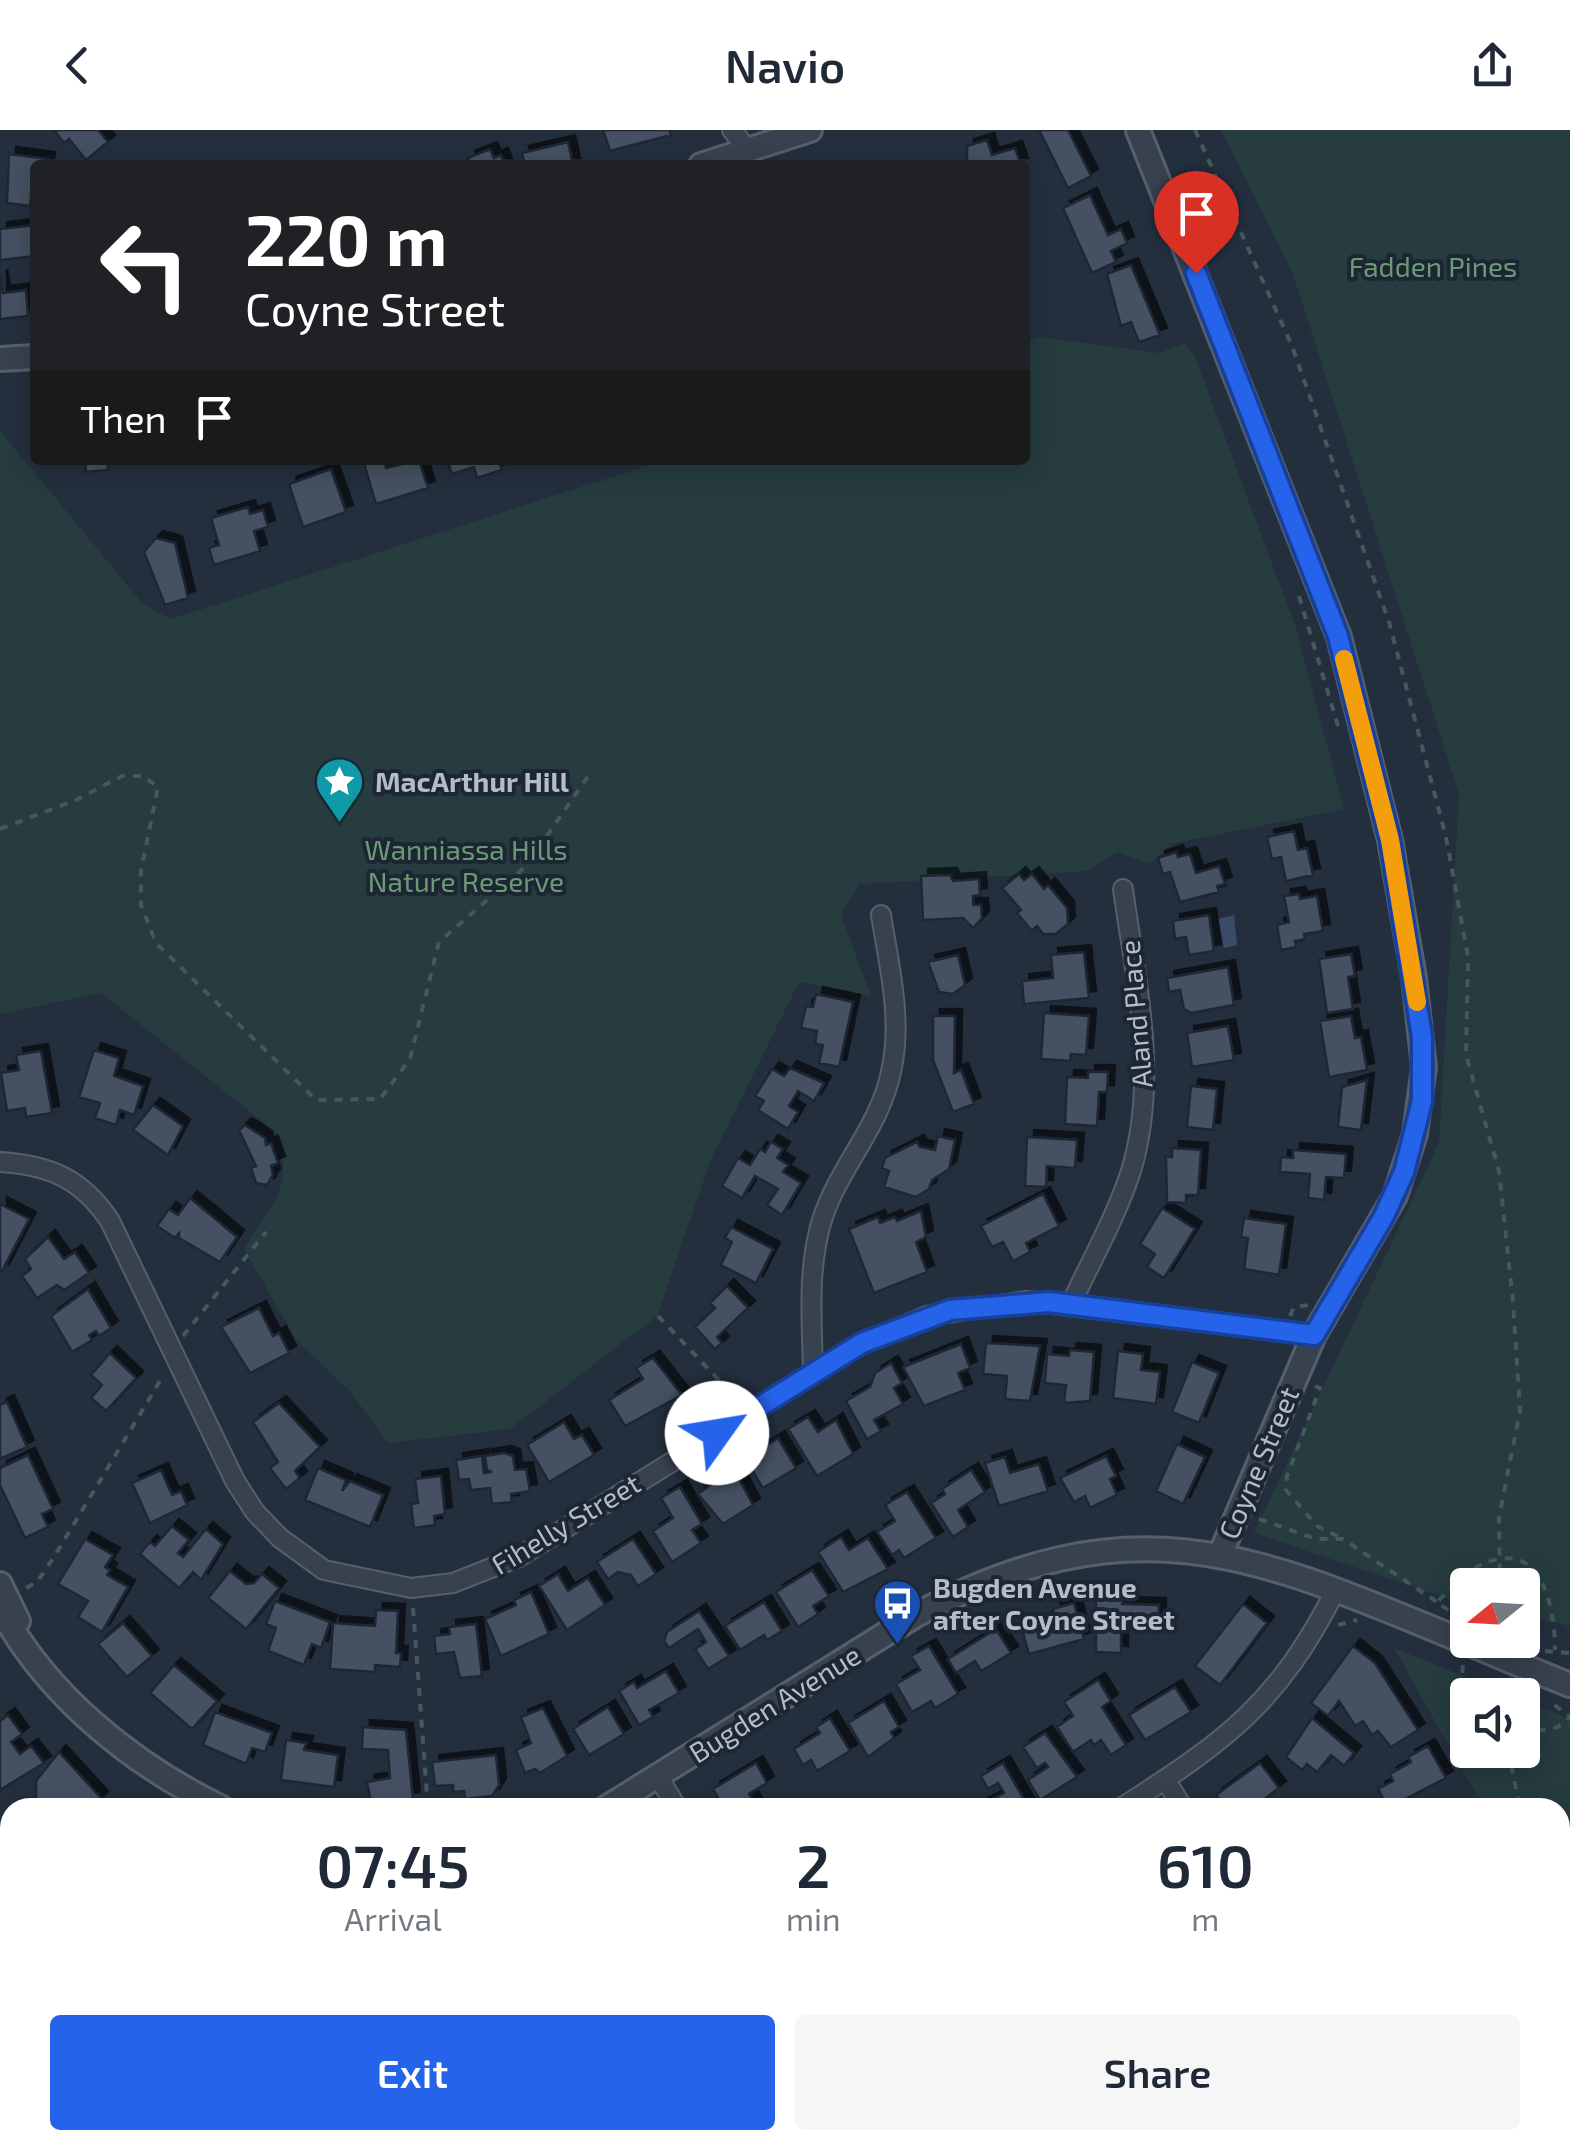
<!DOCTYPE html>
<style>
:root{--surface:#fff;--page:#f6f6f7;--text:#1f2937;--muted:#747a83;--accent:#2563eb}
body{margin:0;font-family:"Exo 2",sans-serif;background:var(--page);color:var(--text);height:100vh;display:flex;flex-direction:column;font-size:38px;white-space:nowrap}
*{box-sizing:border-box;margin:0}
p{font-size:32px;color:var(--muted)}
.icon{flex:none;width:55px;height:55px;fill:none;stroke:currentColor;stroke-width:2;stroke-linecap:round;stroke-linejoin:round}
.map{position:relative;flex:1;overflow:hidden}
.drawer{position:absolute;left:0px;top:1668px;width:1570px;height:352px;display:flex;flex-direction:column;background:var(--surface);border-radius:30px 30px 0 0;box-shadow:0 5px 25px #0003}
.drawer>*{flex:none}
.hud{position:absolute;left:30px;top:30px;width:1000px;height:305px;border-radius:10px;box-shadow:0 5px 25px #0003;background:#202124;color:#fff;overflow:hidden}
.needle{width:65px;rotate:252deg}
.tools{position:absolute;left:1450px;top:1438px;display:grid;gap:20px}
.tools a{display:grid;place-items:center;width:90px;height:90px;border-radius:10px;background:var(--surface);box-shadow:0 5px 25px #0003;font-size:50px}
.pin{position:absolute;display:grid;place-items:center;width:85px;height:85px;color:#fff;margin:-102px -42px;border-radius:50% 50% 50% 0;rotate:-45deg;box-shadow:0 0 10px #0007}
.pin .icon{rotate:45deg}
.me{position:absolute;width:110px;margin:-55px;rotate:58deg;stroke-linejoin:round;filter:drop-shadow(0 0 8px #0008)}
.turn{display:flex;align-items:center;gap:35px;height:210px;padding:0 50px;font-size:45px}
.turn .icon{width:130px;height:130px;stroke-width:2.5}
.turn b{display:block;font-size:70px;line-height:85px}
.then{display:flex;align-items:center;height:95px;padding:0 50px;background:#0003;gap:20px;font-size:38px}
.eta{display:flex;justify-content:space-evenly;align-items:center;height:170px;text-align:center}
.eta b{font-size:60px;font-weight:600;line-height:70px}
.action{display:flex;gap:20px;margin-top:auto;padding:20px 50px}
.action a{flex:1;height:115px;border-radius:10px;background:var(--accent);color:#fff;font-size:40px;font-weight:600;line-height:115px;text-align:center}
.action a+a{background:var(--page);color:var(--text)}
header{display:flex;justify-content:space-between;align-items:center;height:130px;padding:0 50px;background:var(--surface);font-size:45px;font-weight:600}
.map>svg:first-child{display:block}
.green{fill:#263c3f}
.water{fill:#394c67}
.building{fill:#455162;stroke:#1f2835;stroke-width:2.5;filter:url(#shadow)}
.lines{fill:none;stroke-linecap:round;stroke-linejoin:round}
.minor-casing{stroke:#565f6c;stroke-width:22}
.tertiary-casing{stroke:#565f6c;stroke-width:28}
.path{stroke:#44595c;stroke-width:4;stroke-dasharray:8 8;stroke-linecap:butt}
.minor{stroke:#38414e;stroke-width:18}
.tertiary{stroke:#38414e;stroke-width:22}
.tertiary-bridge-casing{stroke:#565f6c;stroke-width:28;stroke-linecap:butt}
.tertiary-bridge{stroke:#38414e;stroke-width:22}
.route-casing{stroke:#184099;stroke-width:25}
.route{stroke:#2563eb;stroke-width:18}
.slow{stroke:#f59e0b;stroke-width:18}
.labels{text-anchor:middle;stroke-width:8;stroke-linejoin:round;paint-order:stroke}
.park-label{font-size:28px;fill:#6b9a76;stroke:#1d2633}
.poi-label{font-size:28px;font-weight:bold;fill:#b4bcc9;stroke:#1d2633;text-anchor:start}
.street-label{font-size:28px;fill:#b4bcc9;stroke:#1d2633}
</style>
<header><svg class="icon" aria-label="back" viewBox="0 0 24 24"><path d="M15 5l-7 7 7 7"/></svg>Navio<svg class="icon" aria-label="share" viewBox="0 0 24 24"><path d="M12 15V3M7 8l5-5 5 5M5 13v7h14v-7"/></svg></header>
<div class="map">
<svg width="1570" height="2018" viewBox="0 0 1570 2018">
<defs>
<filter id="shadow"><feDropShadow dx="7" dy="-7" stdDeviation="0" flood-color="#0009"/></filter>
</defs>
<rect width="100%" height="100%" fill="#242f3e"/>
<path class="green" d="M1221,0h349v1496l-47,-10 -1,-31h-54l-1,20 -213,-72 185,-390 20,-349 -167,-523z
M1038,207l121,16 27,-10 9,14 100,268 49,184 -173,35 -21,20 -33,-12 -30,19 -228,13 -18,31 30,81 -72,-14 -88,177 -54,157 -147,113 -122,14 -38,-52 -53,-50 -53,-92c29,-48 49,-57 34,-115l-177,-141 -101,21v-583l143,173 28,15 494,-159h360v-118z
M1394,1518l116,47h-42v55h54l1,-50 47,19v429h-21l1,-8h10v-332l-77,-1z"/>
<path class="water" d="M1234,785l3,30 -13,3 -6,-29z"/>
<path class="building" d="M54,0h44l10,12 -22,18 -17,-21 -5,4z
M603,0h66l2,5 -61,16z
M1039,0h29l23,46 -23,12z
M987,10l5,15 23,-7 6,17 -54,-2v-17z
M568,12l5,23h-48l-3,-12z
M490,19l4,9 7,-3 4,10h-34l-3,-7z
M9,24l39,5 -1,6h-12l-5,41 -23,-3z
M1090,65l18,40 13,-6 6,14 -16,8 5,11 -24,11 -29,-65z
M35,95v31l-34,4 -1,6v-37z
M1131,135l29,70 -21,7 -8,-20 -10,4 -14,-52z
M0,146l3,17 23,-3 2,26 -28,3z
M85,330h22l1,10 -22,2z
M363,330h21l2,8 33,-8 9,28 -52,16z
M447,330h51l4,10 -25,8 -3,-11 -22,7z
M331,339l15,43 -43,15 -14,-43z
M248,377l2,7 13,-4 5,17 -14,4 6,20 -46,14 -5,-17 10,-3 -8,-27z
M156,408l19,5 13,55 -23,7 -21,-53z
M1294,701l4,19 9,-2 6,27 -27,6 -5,-24 -9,2 -5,-22z
M1176,722l2,5 12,-3 6,19 23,-7 6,18 -8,2 2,6 -39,10 -10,-30 -7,2 -5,-16z
M1019,744l5,6 8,-6 12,15 4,-4 19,23 1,16 -12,10h-13l-6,-8 -5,5 -15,-18 4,-3 -19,-22z
M950,745l3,6 26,-2 1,16 -7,1v9h8l1,13 -9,10 -10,-10 -40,2 -2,-44z
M1299,764l1,5 17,-3 6,35 -19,3 1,5 -10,2 1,6 -15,3 -4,-25 12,-3 -5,-26z
M1209,785l5,36 -25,4 -3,-18 -11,2 -2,-18z
M1084,822l5,46 -65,6 -2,-23 31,-3 -2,-23z
M1351,824l4,22 -7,1 5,32 -26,4 -8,-54z
M958,825l7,30 -12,9 -14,-2 -11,-30z
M1228,837l6,38 -43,8 -7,-4 -4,-19 -11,2 -2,-14z
M816,864l37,8 -14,65 -20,-4 4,-18 -8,-1 2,-13 -16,-3 5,-22 7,1z
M1044,883l45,3 -3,39 -15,-1 -1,7 -29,-2z
M933,886h22l-1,57 7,-3 13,34 -21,8 -20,-52z
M1351,886l4,22 6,-1 6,33 -38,7 -9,-56z
M1228,896l6,34 -42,7 -5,-34z
M94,920l25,8 -5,18 29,10 -9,29 -14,-5 -4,15 -21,-7 5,-15 -21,-6z
M41,921l11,62 -26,4 -1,-9 -18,3 -6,-38 18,-3 -3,-15z
M790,938l34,15 -10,18 -16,-10 -9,15 9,6 -10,17 -30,-19 6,-9 -9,-5 17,-27 12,7z
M1088,942h20l-1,20h-8l-2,34 -32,-2 2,-47 21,1z
M1367,950l-6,50 -23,-3 4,-40z
M1191,956l26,3 -4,41 -26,-3z
M153,975l30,21 -15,29 -35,-25z
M245,995l20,13 1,7 5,-2 7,20 -7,3 2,9 -6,10 -11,-2 -5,-15 5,-2 -17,-36z
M938,1006l17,4 -6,29 -17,11 -3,9 -13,8 -32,-10 5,-16 -7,-3 3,-10 32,-16 3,5 15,3z
M1027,1007l50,3 -2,28 -28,-2 -1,21 -21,-1z
M771,1012l12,7 -6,9 11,7 -5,7 18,11 -19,32 -15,-10 11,-16 -23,-13 -13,22 -20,-12 16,-28 12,7 10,-16 5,3z
M1172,1018l29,2 -3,45h-12v8l-19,-1 -1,-46 6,1z
M1293,1020l53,4 -2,24 -18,-1 -2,23 -16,-2 2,-24 -30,-2 1,-15 12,1z
M1043,1064l16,32 -33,17 4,9 -17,9 -10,-19 -11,5 -11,-21z
M190,1068l47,39 -17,25 -41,-24v-5l-4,5 -18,-12 12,-17 9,6z
M0,1074l29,15 -27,52 -2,-1z
M1162,1078l33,21 -31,49 -17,-11 8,-13 -15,-10z
M921,1081l5,26 -10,5 11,30 -53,21 -25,-64 29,-12 2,6 15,-6 2,4z
M1244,1088l42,6 -7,51 -35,-6 4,-31 -7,-1z
M731,1097l42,22 -17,34 -35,-18 11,-23 -7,-4z
M48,1107l16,22 11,-7 14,21 -25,17 -7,-5 -20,13 -15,-22 9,-7 -6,-10z
M727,1156l21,22 -31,29 5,6 -7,6 -20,-22 20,-19 -5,-5z
M88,1159l23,39 -12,8 -3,-5 -7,4 3,5 -20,12 -21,-36z
M259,1178l14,28 6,-3 10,20 -39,20 -29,-46z
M986,1213l54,3 -10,55 -25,-2 2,-23 -24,-2z
M961,1214l9,24 -12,5 7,17 -41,16 -21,-39z
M1070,1220l24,2 -4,49 -26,2 2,-18 -21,-2 2,-29 22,2z
M1118,1221l25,3 -2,16 19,2 -4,32 -43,-6z
M110,1223l26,25 -30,33 -15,-13 11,-13 -11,-10z
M653,1228l29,37 -57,31 -16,-26 34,-21 -7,-11z
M1192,1232l27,11 -20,50 -27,-11z
M891,1233l11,20 -8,5 9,16 -29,16 7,11 -14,8 -21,-38 24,-14 5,-14z
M7,1272l20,45 -27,12v-54z
M279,1273l41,44 -25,24 5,7 -14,11 -16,-21 8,-6 -25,-40z
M808,1287l10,15 18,-12 17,34 -36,22 -29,-47z
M564,1292l10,17 8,-4 12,20 -45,27 -22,-37z
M778,1308l18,30 -33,20 -13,-21 11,-7 -5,-8z
M1177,1314l28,13 -22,47 -27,-13z
M504,1323l9,3 2,14 11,-1 4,22 -19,3 1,8 -20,2 -2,-16 -19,2 -2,-11 -10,1 -3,-20 26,-4 2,17 8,-1 -5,-2 -2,-14z
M28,1325l25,54 -11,5 6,13 -23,11 -25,-53v-17z
M1106,1326l10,20 -6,3 7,16 -27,13 -5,-12 -11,6 -14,-24z
M1005,1327l5,16 29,-9 9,27 -49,15 -14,-43z
M733,1337l20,38 -30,19 -25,-30z
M318,1338l28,12 -4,11 8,-10 33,14 -13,32 -65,-27z
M161,1340l11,25 9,-4 6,14 -37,18 -18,-40z
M971,1340l14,22 -27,18 10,17 -15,10 -22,-34 14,-9 -3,-5z
M441,1346l4,38 -11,2 1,9 -21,3 -3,-24 7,-1 -3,-24z
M680,1357l22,37 -10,6 9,13 -29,19 -19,-31 20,-13 -12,-20z
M907,1362l29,46 -32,20 -5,-8 -7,5 -15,-23 18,-11 -10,-16z
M172,1396l17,14 -11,13 5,4 23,-28 17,15 -22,36 -8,-8 -14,16 -39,-34 10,-12 5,4z
M841,1407l8,13 19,-12 20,31 -45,23 -25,-40z
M85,1409l28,16 -8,12 5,3 -3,5 21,12 -26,45 -24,-15 10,-16 -30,-17z
M633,1409l23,35 -18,12 -7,-11 -13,-3 -10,7 -11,-17z
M812,1440l17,26 -16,10 5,8 -20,13 -22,-35z
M230,1441l16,13 8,-1 8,-9 17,14 -33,41 -38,-31z
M558,1444l10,17 20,-13 17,27 -38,25 -28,-44z
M531,1462l18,42 -48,22 -16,-37 31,-14 -2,-5z
M1096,1468h27l-1,6 37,1v23l-38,-1v26l-25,-1z
M275,1471l55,21 -9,26 -9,-4 -8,21 -36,-14 8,-23 -10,-4z
M764,1472l18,29 -15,9 -3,-5 -24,15 -15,-24z
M1074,1473l10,36 -55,15 -8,-28 34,-9 -2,-8z
M1243,1474l24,19 -47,62 -25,-19z
M376,1480l22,1 -2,42h5l-1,14 -25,-2v7l-45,-3 3,-46 42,3z
M699,1481l30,45 -21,13 -13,-20 11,-7 -8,-13 -29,19 -5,-7 3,-9z
M123,1493l29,33 -25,21 -29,-33z
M476,1494l6,52 -22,2 -6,-26 -18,2 -2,-18 16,-2 -1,-7z
M996,1499l15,24 -30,18 -6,-10 -19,12 -8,-14z
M929,1516l29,48 -23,14 -4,-7 -19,11 -16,-28 24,-14 -9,-14z
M1353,1516l22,17 43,67 -27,17 -13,-16 -6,4 -9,-14 -8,5 -16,-25 -11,15 -17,-13z
M174,1535l43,36 -25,28 -42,-36z
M666,1541l13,22 -30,17 4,7 -14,8 -20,-34 15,-9 3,6z
M1098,1550l13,21 -9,6 24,38 -15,10 -10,-15 -7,5 -3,-5 -18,12 -16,-25 16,-11 -9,-14z
M1175,1557l16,25 -46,28 -16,-25z
M884,1571l15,26 -8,5 3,6 -26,19 -20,-34z
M608,1577l16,27 -35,21 -16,-26z
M543,1578l24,48 -27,17 -5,-4 -10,4 -9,-23 15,-7 -10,-26z
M215,1582l57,21 -7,19 -13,-4 -6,16 -43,-19z
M8,1585l14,19 -11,8 9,12 11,-8 13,17 -44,27v-69z
M830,1588l20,33 -33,20 -6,-11 -8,5 -9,-16 26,-16 -4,-6z
M1312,1588l42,35 -10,13 -13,-11 -14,17 -10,-8 -5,6 -16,-13z
M363,1597l43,3 7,69 -42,4 -4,-21 23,-4 -2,-28 -26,-1z
M1045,1603l32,44 -37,23 -12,-20 20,-13 -3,-4 -8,5 -14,-21z
M286,1610l20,3 -2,7 34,5 -4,32 -53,-7z
M1428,1616l18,32 -58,30 -10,-19 15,-8 -3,-7 21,-12 -3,-5z
M59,1622l42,46 -10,10 -11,-8 -5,5h-39v-24z
M496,1625l3,30 -7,11 -27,3 -1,-8 -11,1v-7l-18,1 -3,-24z
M756,1633l11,20 -18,11 8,14h-33l-11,-19z
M1003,1633l26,45h-54l29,-15 -6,-10 -10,6 -7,-13z
M1260,1633l19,25 -26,20h-28l-9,-13z
M0,1735l10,6 -10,23z
M10,1775v28l-8,-15z
M10,1919v63l-10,-7v-41z
M3,1993l7,3v14h22l-4,8h-28z
M361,2010h20v8h-22z
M423,2010h36v8h-35z
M575,2010h42l2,8h-44z
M689,2010h49l1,4 -47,4z
M856,2010h28l1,7 17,-4 1,5h-46z
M979,2010h29l11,8h-41l-3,-5z
M1295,2010h28l-2,8z
M1336,2010h48l-43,8z
M1406,2010h51v4l-49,4z
M1474,2010h59l-1,8h-59z
M95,2012l1,6h-28v-5z"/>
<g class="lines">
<defs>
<path id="minor" d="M732,0l15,19
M0,1032c50,3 82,17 110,59l125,260 20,31 25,26 44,32 87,18 42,-5 66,-26 344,-214 64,-27 99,-15 288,34
M1071,1174c20,-43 45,-87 60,-133 28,-93 5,-188 -8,-282
M813,1243c-1,-51 -6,-104 9,-153 17,-54 60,-95 70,-153 10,-50 -3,-102 -11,-152
M659,1648l18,30
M1165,1649l18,29
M1121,1678c105,-67 158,-105 215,-219
M0,1874l10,-15
M205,2010l3,8
M516,2010l2,8
M785,2010l3,8"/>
<path id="tertiary" d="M1138,0l201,507 51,203 24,138 10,89 -9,67 -20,62 -81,139 -93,218
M701,35l109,-35
M0,229l35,-2
M0,1454l18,37
M0,1478c47,88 133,157 222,200
M1518,1534l52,21
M606,1678l310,-193c228,-122 353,-53 571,36"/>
</defs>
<use href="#minor" class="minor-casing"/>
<use href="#tertiary" class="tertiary-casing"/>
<path class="path" d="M1195,0l97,216 97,276 57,215 22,120 -2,98 33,116 14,131 7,109 -21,106 1,68
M667,35l15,-5
M1299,466l39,130
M0,699l76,-29 46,-24h21l15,11 -17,84v34l15,38 160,157 64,-1 30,-40 29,-117 87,-76 63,-91
M658,1186l79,83
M1290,1186l4,-9 15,-2
M183,1206l83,-104
M1315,1256l5,2 -33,88 -1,14 31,36 26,13
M1259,1389l57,20h27l94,63
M26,1458l11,-6 17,-25 109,-181
M413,1478l15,200
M1448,1480l-11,-8c16,-15 34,-37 57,-42 52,-14 61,56 61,90
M1338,1495l19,-5
M1545,1521l25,2
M1463,1535l-2,25 7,19
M1504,1550l1,15
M1522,1604l36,-7 12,-10 -22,-17
M1500,1620l8,9
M1508,1620l12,58
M1560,1834l10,34
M1560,1863l10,7
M1080,2018l3,-8
M1567,2018l3,-8"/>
<use href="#minor" class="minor"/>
<use href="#tertiary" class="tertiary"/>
<defs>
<path id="tertiary-bridge" d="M1487,1521l31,13"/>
</defs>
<use href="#tertiary-bridge" class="tertiary-bridge-casing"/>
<use href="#tertiary-bridge" class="tertiary-bridge"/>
</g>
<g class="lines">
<defs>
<path id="route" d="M717,1303l145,-90 88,-33 99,-8 265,33 70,-119 20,-44 18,-71v-64l-32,-197 -52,-204 -142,-363"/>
</defs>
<use href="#route" class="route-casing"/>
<use href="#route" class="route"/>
<path class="slow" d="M1344,529l46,181 27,162"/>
</g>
<defs>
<symbol id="sight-pin" viewBox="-11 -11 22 30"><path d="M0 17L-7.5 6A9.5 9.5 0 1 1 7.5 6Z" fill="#0f9aa8" stroke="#1d2633"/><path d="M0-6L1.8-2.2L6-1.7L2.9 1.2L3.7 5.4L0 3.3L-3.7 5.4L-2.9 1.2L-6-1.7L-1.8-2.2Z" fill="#fff"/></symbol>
<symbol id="bus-pin" viewBox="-11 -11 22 30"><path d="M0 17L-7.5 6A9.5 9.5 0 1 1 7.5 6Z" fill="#1a4fb4" stroke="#1d2633"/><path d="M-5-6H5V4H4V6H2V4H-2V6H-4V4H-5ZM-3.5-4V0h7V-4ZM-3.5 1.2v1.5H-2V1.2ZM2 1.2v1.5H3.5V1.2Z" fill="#fff"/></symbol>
</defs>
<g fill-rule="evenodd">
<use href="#sight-pin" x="312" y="624" width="55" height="75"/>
<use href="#bus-pin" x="870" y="1446" width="55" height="75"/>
</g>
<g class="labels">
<g class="park-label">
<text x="1433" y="147">Fadden Pines</text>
<text x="466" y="730">Wanniassa Hills<tspan x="466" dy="32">Nature Reserve</tspan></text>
</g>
<g class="poi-label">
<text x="375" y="662">MacArthur Hill</text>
<text x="933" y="1468">Bugden Avenue<tspan x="933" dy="32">after Coyne Street</tspan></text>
</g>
<g class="street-label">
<text transform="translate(1136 884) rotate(-95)" y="10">Aland Place</text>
<text transform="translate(1259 1333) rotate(-67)" y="10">Coyne Street</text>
<text transform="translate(566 1394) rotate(-31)" y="10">Fihelly Street</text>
<text transform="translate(775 1574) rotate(-32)" y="10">Bugden Avenue</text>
</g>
</g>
</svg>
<div class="tools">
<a><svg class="needle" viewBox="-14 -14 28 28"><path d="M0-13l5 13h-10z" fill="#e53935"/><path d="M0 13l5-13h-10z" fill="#747a83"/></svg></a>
<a><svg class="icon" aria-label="sound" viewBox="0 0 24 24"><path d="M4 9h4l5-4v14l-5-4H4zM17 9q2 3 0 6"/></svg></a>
</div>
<div class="pin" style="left:1196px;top:143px;background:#d93025"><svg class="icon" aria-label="arrive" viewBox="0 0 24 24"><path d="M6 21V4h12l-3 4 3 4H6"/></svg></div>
<svg class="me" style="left:717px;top:1303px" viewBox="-20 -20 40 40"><circle r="19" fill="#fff"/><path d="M0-13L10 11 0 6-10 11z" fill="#2563eb"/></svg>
<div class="hud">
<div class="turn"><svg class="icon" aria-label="left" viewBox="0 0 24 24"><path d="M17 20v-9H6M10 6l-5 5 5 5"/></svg><div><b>220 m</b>Coyne Street</div></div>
<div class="then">Then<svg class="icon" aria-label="arrive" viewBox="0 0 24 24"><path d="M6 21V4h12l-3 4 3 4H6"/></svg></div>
</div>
<section class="drawer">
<div class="eta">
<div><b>07:45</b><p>Arrival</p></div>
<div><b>2</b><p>min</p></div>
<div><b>610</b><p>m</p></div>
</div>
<div class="action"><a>Exit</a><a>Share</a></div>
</section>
</div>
